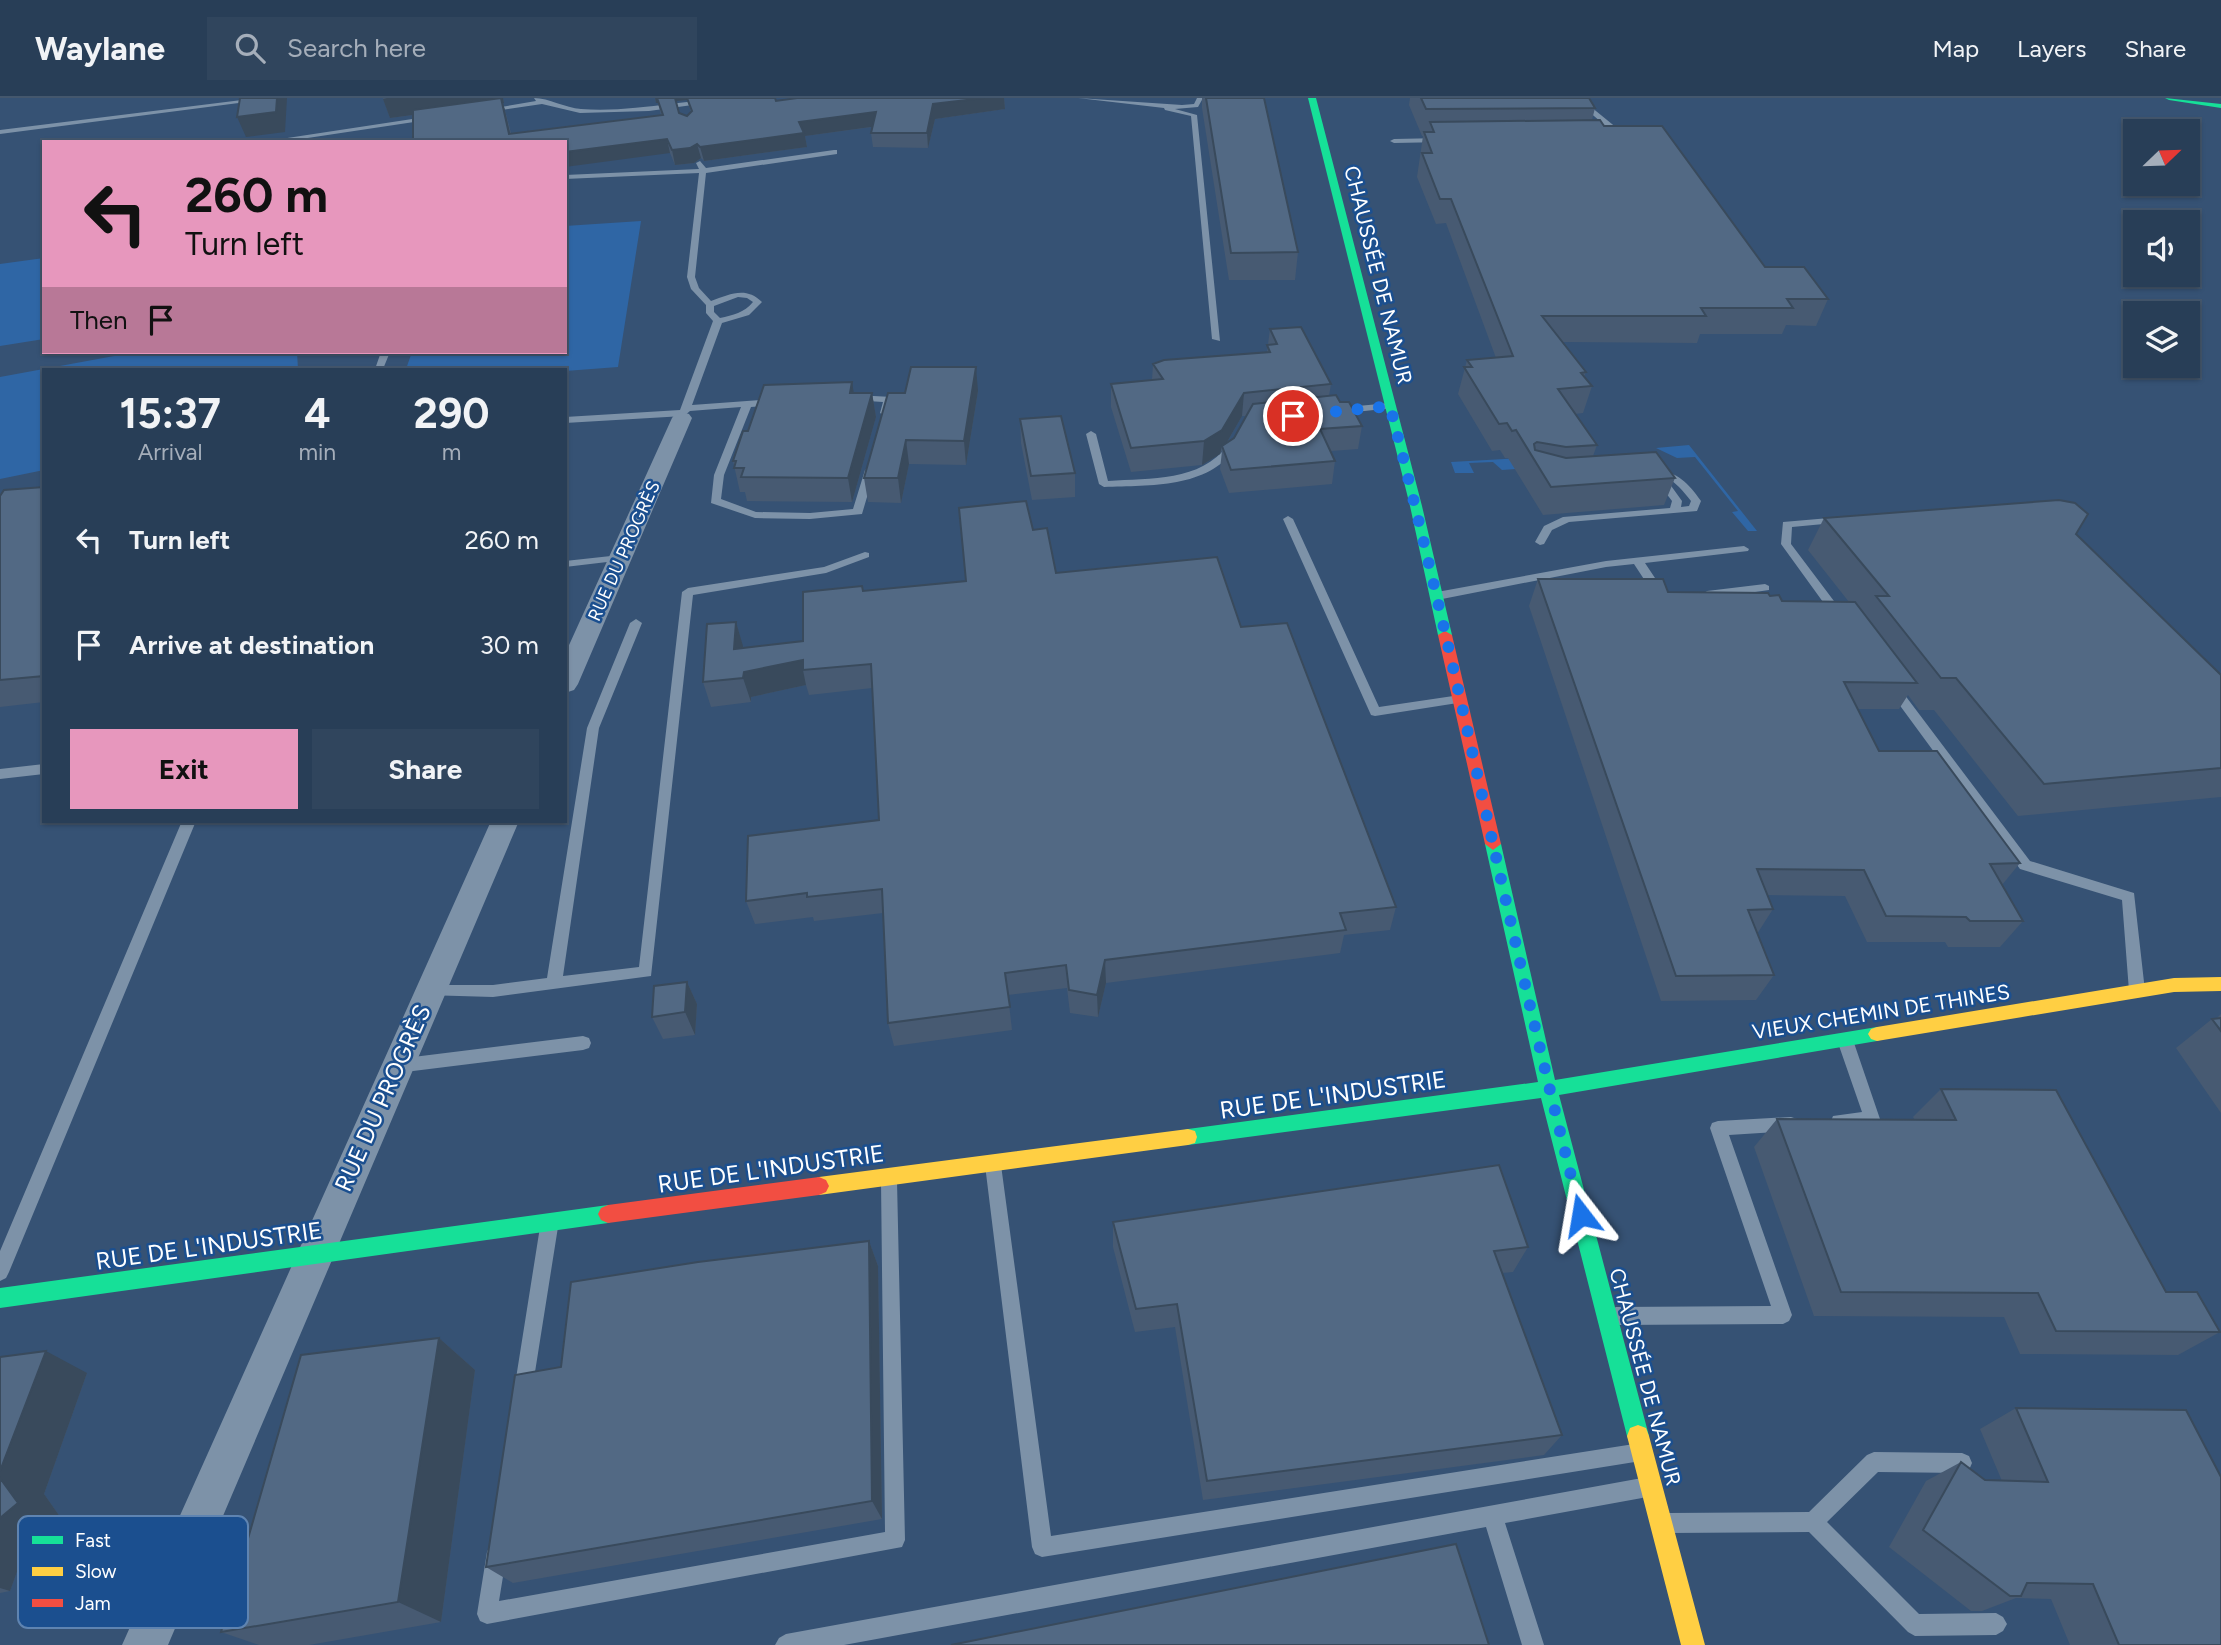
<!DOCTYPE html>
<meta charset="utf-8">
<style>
:root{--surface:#283e57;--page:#30455d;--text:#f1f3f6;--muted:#a5aeba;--line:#44576d;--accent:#e797bd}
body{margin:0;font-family:Figtree,sans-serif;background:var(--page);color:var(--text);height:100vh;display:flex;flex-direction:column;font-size:26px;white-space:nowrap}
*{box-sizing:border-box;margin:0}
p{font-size:23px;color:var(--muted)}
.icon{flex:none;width:38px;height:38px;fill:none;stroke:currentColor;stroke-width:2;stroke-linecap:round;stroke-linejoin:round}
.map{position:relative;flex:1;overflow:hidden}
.panel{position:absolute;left:42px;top:270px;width:525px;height:455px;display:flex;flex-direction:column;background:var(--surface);border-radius:0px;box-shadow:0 2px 5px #0004,0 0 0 2px var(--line)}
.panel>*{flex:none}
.top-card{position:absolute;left:42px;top:42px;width:525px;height:214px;border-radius:0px;box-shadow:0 2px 5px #0004,0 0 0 2px var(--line);background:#e797bd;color:#111;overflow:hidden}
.needle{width:46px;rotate:67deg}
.tools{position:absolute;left:2123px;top:21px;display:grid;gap:14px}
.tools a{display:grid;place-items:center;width:77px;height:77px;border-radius:0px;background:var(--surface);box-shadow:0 2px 5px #0004,0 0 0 2px var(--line);font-size:35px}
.pin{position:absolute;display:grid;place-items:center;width:60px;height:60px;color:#fff;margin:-30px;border:4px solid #fff;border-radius:50%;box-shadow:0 2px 7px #0007}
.me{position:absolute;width:77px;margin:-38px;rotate:346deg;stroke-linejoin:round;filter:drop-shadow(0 0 5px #0008)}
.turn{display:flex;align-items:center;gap:24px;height:147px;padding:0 28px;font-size:32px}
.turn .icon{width:91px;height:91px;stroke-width:2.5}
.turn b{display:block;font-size:49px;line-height:60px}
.then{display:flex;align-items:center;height:66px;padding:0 28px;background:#0003;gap:14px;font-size:26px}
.eta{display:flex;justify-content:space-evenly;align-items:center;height:119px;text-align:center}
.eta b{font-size:42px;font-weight:700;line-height:49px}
.button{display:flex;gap:14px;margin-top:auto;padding:14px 28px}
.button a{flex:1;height:80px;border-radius:0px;background:var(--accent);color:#111;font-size:28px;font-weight:700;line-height:80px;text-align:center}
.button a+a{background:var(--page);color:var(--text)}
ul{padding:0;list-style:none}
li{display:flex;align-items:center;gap:21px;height:105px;padding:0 28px}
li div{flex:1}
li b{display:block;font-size:26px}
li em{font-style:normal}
header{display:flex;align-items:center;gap:42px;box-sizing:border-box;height:98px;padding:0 35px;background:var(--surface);border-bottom:2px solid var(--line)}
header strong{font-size:33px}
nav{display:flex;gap:38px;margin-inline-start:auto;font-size:24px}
.search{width:490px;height:63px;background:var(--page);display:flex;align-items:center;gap:18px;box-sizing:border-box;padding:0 24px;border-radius:0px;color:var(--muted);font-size:26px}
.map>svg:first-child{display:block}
.green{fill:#2f66a5}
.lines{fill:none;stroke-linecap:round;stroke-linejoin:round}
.lane{fill:#7d92a8;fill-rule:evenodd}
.street{fill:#7d92a8;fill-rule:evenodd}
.fast{fill:#16e098;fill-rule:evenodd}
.slow{fill:#ffcf43;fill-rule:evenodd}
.jam{fill:#f24e42;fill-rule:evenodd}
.wall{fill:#475a72;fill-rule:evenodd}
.shaded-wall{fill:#394a5c}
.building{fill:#526984;stroke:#394a5c;stroke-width:2}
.route{stroke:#1a73e8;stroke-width:12;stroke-dasharray:0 21.6}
.labels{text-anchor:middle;stroke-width:5;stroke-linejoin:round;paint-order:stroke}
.far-street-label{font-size:18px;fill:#fff;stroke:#1b4f8f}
.street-label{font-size:21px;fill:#fff;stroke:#1b4f8f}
.near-street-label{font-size:24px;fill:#fff;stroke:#1b4f8f}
.key{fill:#1b4f8f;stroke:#5f84b1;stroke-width:2}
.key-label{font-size:19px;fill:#fff}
</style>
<header>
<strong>Waylane</strong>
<div class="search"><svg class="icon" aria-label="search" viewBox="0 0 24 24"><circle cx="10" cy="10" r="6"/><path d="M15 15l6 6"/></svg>Search here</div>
<nav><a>Map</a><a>Layers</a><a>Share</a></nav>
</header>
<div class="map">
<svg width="2221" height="1547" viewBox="0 0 2221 1547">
<rect width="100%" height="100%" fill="#365274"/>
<path class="green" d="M641,123l-23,146 -53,4 -159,-2 6,-17h153v-126z
M44,160v81l-44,7v-82z
M136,254h161l1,17h-254v101l-44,9v-102z
M1689,347l68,86h-9l-16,-19 6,-1 -43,-54 -18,1 -21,-10z
M1522,360l6,10 -26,2 -9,-8 -24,1 5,10h-19l-4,-11z"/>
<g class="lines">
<path class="lane" d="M258,0h20l-278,36v-4z
M534,0c15,0 31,10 47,11 54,4 108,-11 162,-11l-94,13 -69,2 -38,-9 -55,8 -3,-2 52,-9z
M1078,0l104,7 12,-1 3,-6h6l-5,9 -23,2 22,6 23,226 -8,-2 -21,-223 -26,-6 -1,-2z
M1573,0h7l43,35v4l-10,1 2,-4z
M432,18l2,3 -153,23h-20z
M1442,40l3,4 -51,1 -4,-2 4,-2z
M834,52h3v4l-131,19 -11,104 4,11 12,13c19,-7 35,-15 51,1l-13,13 -27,8 -30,82 83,-6 5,3 -5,3 -24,2 -27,68 -3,24 35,13 54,1 43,-4 12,-39 5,-3 5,3 -13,44 -52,5 -55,-1 -44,-15 3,-28 27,-68 -51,4 -6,5 -119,7v-6l115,-7 33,-89 -7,-8v-8l-15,-16 -4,-12 12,-104 -134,6v-4l134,-6 -3,-6 4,-2 6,7zM738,199l9,1 6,4c-9,11 -20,13 -33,16l-6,-6v-6z
M381,254h9l-7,17h-8z
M855,297l37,2 -2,16 -5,3 -5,-3 3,-11 -31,-2v-4z
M1390,305l3,1v4l-57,6 -5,-3 5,-3z
M1091,333l5,3 12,47c43,-3 92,1 120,-36l9,2c-30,42 -86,38 -133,40l-5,-3 -13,-50z
M1655,371c23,3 33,14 46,32l-4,10 -128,11 -17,8 -8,14 -4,1 -5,-3 9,-16 19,-9 107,-9 2,-7 -22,-29zM1664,378c12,6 19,15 27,25l-2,5 -8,1 1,-6z
M1288,418l5,3 86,188 81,-12 4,1 2,3 -2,3 -89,14 -4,-1 -88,-196z
M1841,419l5,3 -1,2 -53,5 -1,17 55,73 -6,4 -4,-1 -55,-76 2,-22z
M1744,448l5,3 -1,2 -103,12 20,30 -6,4 -4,-1 -21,-32 -28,3 -169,33 -6,-4 6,-4 169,-31z
M865,454l4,1v4l-43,16 -133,22 -42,381 -158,21 -68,-2 -3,-4 3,-4 5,-2h63l54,-7 40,-250 43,-105 6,-4 6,4 -43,105 -36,248 76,-9 43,-375 6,-4 136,-21z
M620,457l6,3 -2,2 -59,7v-6z
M1765,486l4,2v4l-62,9 -6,-4 6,-4z
M1894,587l4,1 132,175 104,32 11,98 -3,4 -5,2 -5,-2 -3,-4 -7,-91 -102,-31 -130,-177 -2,-3 2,-3z
M44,666v10l-44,5v-10z
M182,723h14l-187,451 -3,6 -6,3v-30z
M1845,935l6,2 2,5 27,79 -2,5c-12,4 -33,6 -45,2l-2,-5 2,-5 29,-4 -25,-72 2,-5z
M583,938l6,2 2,5 -2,5 -6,2 -186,23 -6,-2 -2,-5 2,-5 6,-2z
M1791,1019l6,2 2,5 -2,5 -6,2 -62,4 63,180 -3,6 -6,3 -167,1 -6,-3 -3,-6 3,-6 6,-3 155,-1 -61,-178 2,-5 6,-2z
M993,1059l6,3 2,5 50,371 583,-92 7,3 3,7 -3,7 -599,96 -7,-3 -3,-7 -47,-382 2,-5z
M889,1075l6,2 2,6 8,359 -3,7 -415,77 -7,-3 -3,-7 10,-62 3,-7 7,-3 7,3 3,7 -8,49 386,-69 -4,-351 2,-6z
M549,1121l6,2 3,6 -26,164 -2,7 -7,2 -7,-2 -2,-7 26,-164 3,-6z
M1874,1354l88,1 7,3 3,7 -3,7 -7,3 -84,-1 -51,50 92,92 77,-1 7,4 4,7 -4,7 -7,4 -81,1 -7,-4 -99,-100 -140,1 -7,-3 -3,-7 3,-7 7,-3 140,-1 58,-57z
M1642,1380l7,3 3,7 -3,7 -7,3 -137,25 39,122h-22l-36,-118 -642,118h-69l4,-7 7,-4z"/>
<path class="street" d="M682,314l7,2 3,4 -114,266 -4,6 -9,3v-39l107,-236 3,-4z
M491,723h28l-351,824h-46z"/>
<path class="fast" d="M1308,0h8l106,408 30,129 -7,4 -7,-4 -28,-129z
M2165,0l56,6v4l-52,-8z
M1493,740l8,6 54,236 322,-53 6,2 3,5 -3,5 -6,2 -318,54 90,341 -3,8 -8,3 -8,-3 -3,-8 -86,-338 -353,47 -7,-2 -2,-6 2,-6 7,-2 350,-47 -53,-238z
M608,1107l7,3 3,6 -3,6 -7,3 -608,85v-20z"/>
<path class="slow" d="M2221,879v14l-47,1 -297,49 -6,-2 -3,-5 3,-5 6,-2 297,-49z
M1188,1031l7,2 2,6 -2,6 -7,2 -369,50 -7,-3 -3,-6 3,-6 7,-3z
M1638,1327l8,3 3,8 56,209h-24l-54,-209 3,-8z"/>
<path class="jam" d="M1445,533l7,4 49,209 -8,6 -8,-6 -47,-209z
M819,1079l7,3 3,6 -3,6 -7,3 -211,28 -7,-3 -3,-6 3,-6 7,-3z"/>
</g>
<path class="wall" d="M383,0h120l1,5h-1l8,30 150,-18 -3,-12h-2l-1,-5h120l1,3 21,-3h207l1,11 -70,10 -7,29 -55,-1 -2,-14 1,-6 -67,9 2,11 -103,14 -3,-3 -7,5 -19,2 -5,-12 -257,-11v-27l-23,3zM687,2l4,12 -4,4 -8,-3 -4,-12z
M1202,0h62l34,154 -3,28h-66l-27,-172z
M1410,0h179l6,10 -3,12 12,6 161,141 63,32 -12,27 -30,-1 -4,9h-82l-3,9 -134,-1 23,30 -2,5 8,9 -9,27 -8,1 22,31 -4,11 82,22 -11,27 -121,10 -35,-57h-3l-5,-8 -8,1 -34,-57 9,-34 29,-2 -50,-135 -10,1 -19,-47 6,-41h-1l-13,-31z
M1270,231l61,55 -2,12 11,6 22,24 -4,23 -27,2 4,10 -3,23 -103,9 -9,-24 2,-18 -2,3 -18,11 -71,7 -20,-65v-23l41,-4 1,-16 114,-12zM1242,318h4l-12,22 -8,6z
M978,293l-12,74 -57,-1 -8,39 -33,-1 -4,-24 41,-85z
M854,295h18l4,24 -24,85 -105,-1 -2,-9h-5l-7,-31 15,-30z
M1020,321l55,54v24l-43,3 -11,-57z
M44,389v215l-44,5v-211z
M1824,420l252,16 145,141v122l-203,19 -84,-106h-15l-11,-15 -9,14h-41l21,42 141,112 -18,22 21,36 -23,26h-52l-3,-5h-78l-22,-46 -78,-1 6,14 -16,25 17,41 -18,25 -95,1 -132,-395 9,-27 130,13 102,4 12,5 67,1 -41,-52z
M1033,432l23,43 185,54 155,280 -6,23 -46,5 -4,18 -234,30 -8,34 -28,-4 -3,-25 -59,7 4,35 -118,16 -6,-23 -5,-110 -69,8 -1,-4 -58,7 -9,-23 133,-81 -7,-132 -63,7 -3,-10 -55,12v5l-40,5 -8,-25 33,-60 7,26 60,-7 60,-50 103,-10z
M687,884l10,22 -2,31 -32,4 -11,-22z
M2221,916v99l-45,-65 36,-29h4z
M1941,991l225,203 54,40 -42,23 -158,-1 -16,-37 -190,-1 -60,-169 23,-28 138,1 -2,-3z
M1113,1124l415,25 -15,25 -11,1 60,162 -18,20 -341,45 -28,-173 -40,5 -22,-85z
M869,1143l9,25 4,253 -369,64 -27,-16 75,-200z
M439,1240l36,32 -34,252 -132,23h-50l-38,-13z
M0,1259l87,16 -43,121 19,27 -40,34 -13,36 -10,2z
M2016,1310l205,237h-151l-19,-46 -35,-1 -34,13h-11l-82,-64 37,-66 35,-19 24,18 17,1 -22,-52z"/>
<path class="shaded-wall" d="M277,0h10l-2,34 -39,5 -9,-20z
M387,0h116l1,5h-1l9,39 -3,-8 -7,-31 -112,15 -7,-19z
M655,0h32v2l-29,3 -2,-5 2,5h-2z
M984,0h20l1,11 -70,10 -7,29 -1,-15 6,-29z
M876,14l2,14 -73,10 2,11 -103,14 -4,-14 99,-25z
M667,41l3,14 -105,14v-15z
M697,46l4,14 -7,5 -19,2 -3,-15z
M976,269l2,24 -12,74 -2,-24z
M852,284l4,24 -6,-13z
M872,295l4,24 -24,85 -4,-24z
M1244,295l-2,23 -19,33 -1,-3 -2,8 -18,11 2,-24z
M906,342l3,24 -8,39 -3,-25z
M736,524l7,24 -2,27 -7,-24z
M803,562v10l3,15 -55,12v5l-8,-24 1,-6z
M1105,862l1,23 -8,34 -1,-22z
M687,884l10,22 -2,31 -10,-23z
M869,1143l9,25 4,253 -10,-18z
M439,1240l36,32 -34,252 -43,-20z
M46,1253l41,22 -43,121 19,27 -40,34 -13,36 -10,-3v-117z"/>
<path class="building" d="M240,0h37l-1,14 -39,5z
M501,0l8,36 154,-19 -6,-17h18l4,15 8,3 5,-5 -5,-13h88l1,3 21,-3h187l-51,6 -6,29h-56l5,-21 -77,10 5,11 -104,14 -3,-3 -7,4 -18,2 -5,-11 -102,13v-10h-152v-32z
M1206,0h58l34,154 -67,1z
M1421,0h168l6,10 -169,1z
M1600,22l4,6h58l103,141h39l24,32h-41l6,9h-92l5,8h-164l44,56 -5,1 11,13 -34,3 39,56 -31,2 -29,-5 -3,2 1,6 31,8 90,-6 19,26 -124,9 -35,-57 -4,1 -5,-8 -8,1 -35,-57h8l-5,-7 46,-4 -62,-157h-11l-18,-46h10l-8,-21h10l-4,-10z
M1301,229l30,57 -87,9 -22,37 -18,11 -73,7 -20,-64 52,-5 -10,-15 11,-4 106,-8 -3,-7 10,-1 -7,-15z
M911,269h65l-12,74 -58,-1 -8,38h-34l24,-85h17z
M852,284l-2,11h22l-24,85 -107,-1 3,-9h-10l2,-7h-3l10,-30h5l16,-46z
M1336,297l4,7h9l13,24 -42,3 15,32 -104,9 -9,-24 12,-8 19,-34z
M1061,318l14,57 -44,3 -11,-57z
M44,389v189l-44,4v-184l4,-6z
M2059,402l16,3 13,11 -12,20 145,141v93l-177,16 -88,-106h-15l-65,-82h13l-65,-78z
M1026,403l7,29 14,-2 9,45 161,-16 24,70 46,-4 109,284 -56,6 6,17 -241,30 -8,35 -28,-5 -3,-25 -61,8 5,34 -122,16 -6,-134 -75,8v-4l-61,8 2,-65 131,-16 -8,-156 -68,6v-10l-59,12 -1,6 -40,4 4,-58 29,-2 -2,27 69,-8v-49l59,-6 1,5 103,-10 -7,-73z
M1538,481h125l5,13 100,1 2,3 9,-1 3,6 73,1 62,81 -73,-1 35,69h58l83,112 -30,1 33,57h-53l-4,-4 -80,-1 -22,-46 -107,-1 16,40 -25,1 26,65 -98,1z
M687,884l-2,30 -33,5 2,-31z
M2221,920v13l-9,-12z
M1941,991l115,1 110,202h31l23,40 -164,-1 -18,-38 -197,-1 -64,-173 179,1z
M1499,1067l29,82 -34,4 68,184 -355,46 -30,-177 -41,5 -23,-87z
M869,1143l3,260 -386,66 29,-192 46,-8 10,-85 127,-20z
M439,1240l-41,264 -177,30 80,-277z
M46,1253l-46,120v-114z
M2016,1310l170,2 35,67v168h-102l-26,-61 -66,-1 -6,13h-11l-87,-66 38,-68 24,18 63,2z
M0,1380l18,25 -18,15z
M1456,1446l33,101h-538z"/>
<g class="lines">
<path class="route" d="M1293,318l97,-10c69,268 122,541 191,809"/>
</g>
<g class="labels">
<g class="far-street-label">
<text transform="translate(624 453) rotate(-66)" y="6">RUE DU PROGRÈS</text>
</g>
<g class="street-label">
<text transform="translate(1378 177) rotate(76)" y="7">CHAUSSÉE DE NAMUR</text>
<text transform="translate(1881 914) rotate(-9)" y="7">VIEUX CHEMIN DE THINES</text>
<text transform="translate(1645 1279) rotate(75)" y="7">CHAUSSÉE DE NAMUR</text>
</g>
<g class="near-street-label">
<text transform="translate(1333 997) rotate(-8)" y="8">RUE DE L'INDUSTRIE</text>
<text transform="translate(383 1000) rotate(-66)" y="8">RUE DU PROGRÈS</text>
<text transform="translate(771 1071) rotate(-8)" y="8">RUE DE L'INDUSTRIE</text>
<text transform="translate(209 1148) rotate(-8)" y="8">RUE DE L'INDUSTRIE</text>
</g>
</g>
<rect x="18" y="1418" width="230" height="112" rx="10" class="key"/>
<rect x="32" y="1438" width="31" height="8" fill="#16e098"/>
<rect x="32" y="1469" width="31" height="9" fill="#ffcf43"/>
<rect x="32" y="1501" width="31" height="8" fill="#f24e42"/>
<g class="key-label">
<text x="75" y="1449">Fast</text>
<text x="75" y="1480">Slow</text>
<text x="75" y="1512">Jam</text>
</g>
</svg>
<div class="tools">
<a><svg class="needle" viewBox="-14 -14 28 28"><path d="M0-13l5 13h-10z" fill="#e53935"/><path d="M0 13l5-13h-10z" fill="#a5aeba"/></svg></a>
<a><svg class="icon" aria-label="sound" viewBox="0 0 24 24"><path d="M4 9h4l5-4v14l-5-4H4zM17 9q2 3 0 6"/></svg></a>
<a><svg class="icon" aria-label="layers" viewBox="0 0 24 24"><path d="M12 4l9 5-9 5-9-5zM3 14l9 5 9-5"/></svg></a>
</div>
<div class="pin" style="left:1293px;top:318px;background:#d93025"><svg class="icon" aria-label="arrive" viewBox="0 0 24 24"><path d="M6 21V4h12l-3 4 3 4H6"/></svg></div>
<svg class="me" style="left:1581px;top:1117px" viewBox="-20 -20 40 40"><path d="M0-17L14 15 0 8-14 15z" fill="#1a73e8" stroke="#fff" stroke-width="4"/></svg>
<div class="top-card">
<div class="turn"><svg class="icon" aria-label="left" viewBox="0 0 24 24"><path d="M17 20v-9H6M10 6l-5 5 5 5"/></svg><div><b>260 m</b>Turn left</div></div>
<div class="then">Then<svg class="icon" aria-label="arrive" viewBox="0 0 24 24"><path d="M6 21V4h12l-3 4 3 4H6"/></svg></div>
</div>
<section class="panel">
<div class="eta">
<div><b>15:37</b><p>Arrival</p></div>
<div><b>4</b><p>min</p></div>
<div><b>290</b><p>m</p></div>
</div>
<ul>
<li><svg class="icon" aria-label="left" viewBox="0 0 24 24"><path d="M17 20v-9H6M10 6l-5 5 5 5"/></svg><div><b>Turn left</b></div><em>260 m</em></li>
<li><svg class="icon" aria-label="arrive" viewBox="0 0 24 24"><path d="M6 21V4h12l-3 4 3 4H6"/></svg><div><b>Arrive at destination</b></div><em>30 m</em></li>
</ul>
<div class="button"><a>Exit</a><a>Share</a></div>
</section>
</div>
